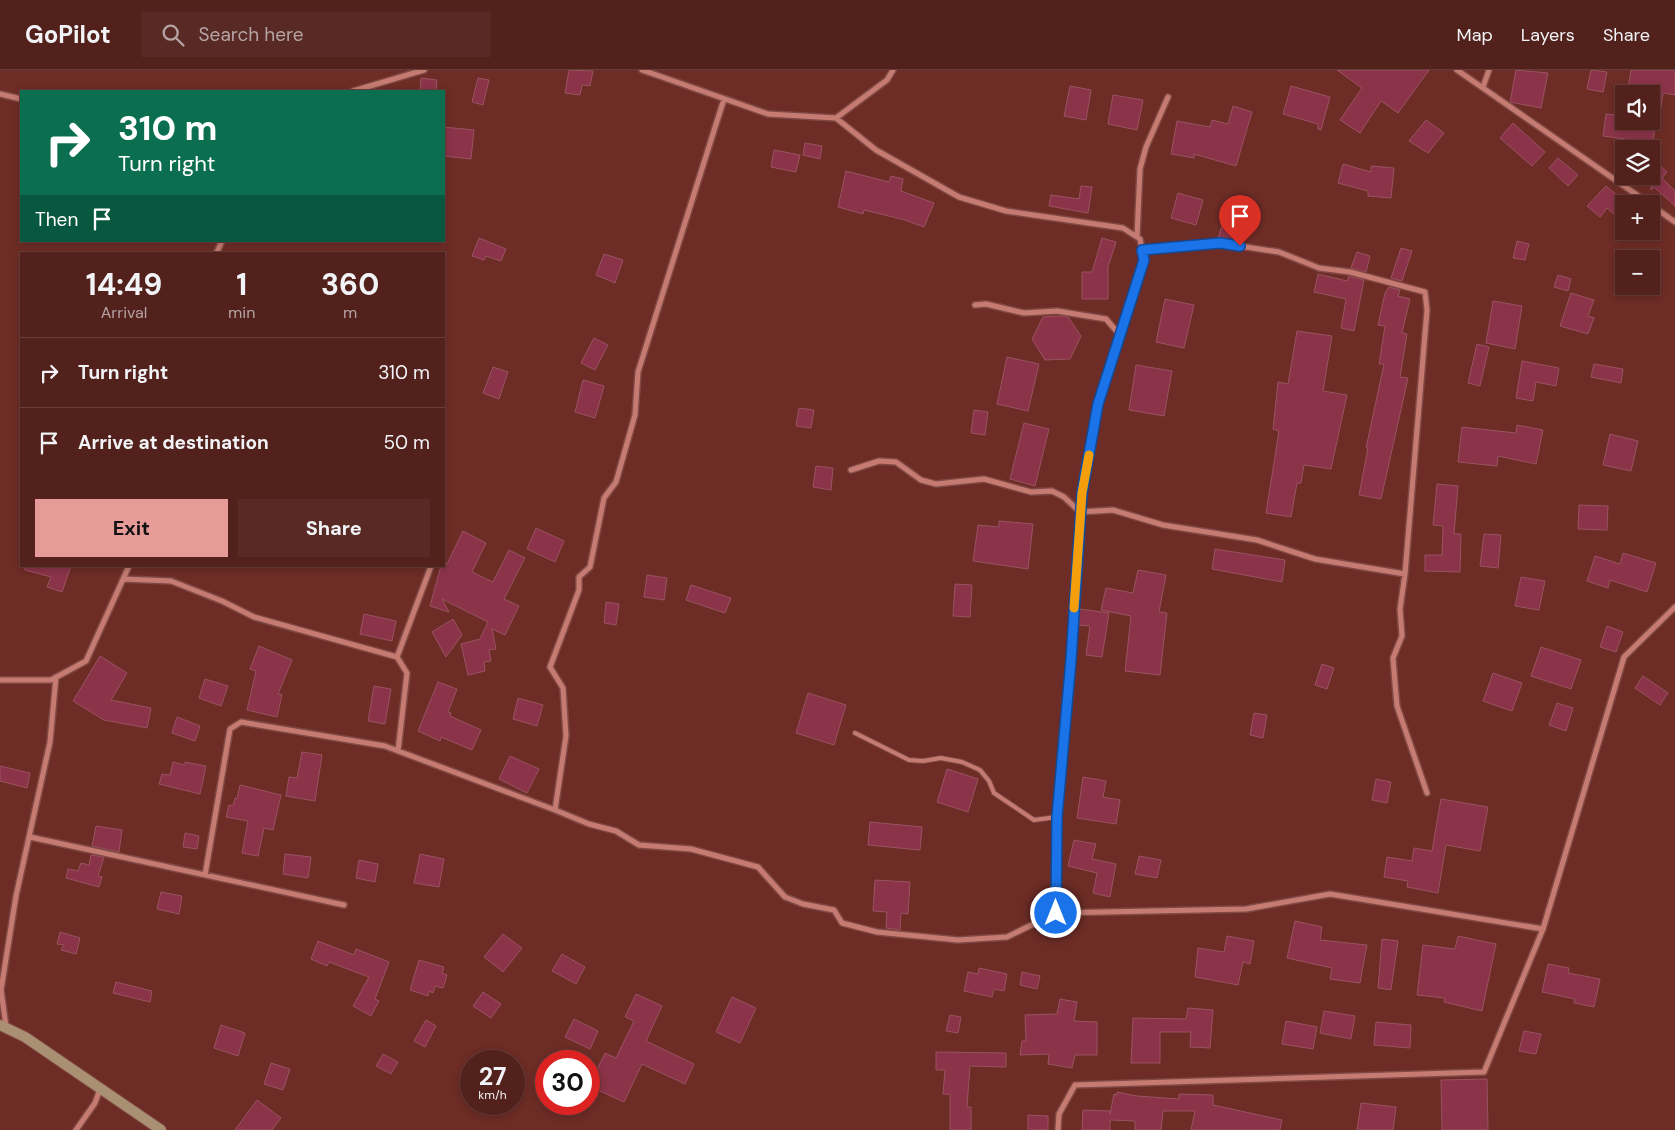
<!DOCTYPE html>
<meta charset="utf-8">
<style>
:root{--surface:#52211c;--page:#582925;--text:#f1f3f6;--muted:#b5a3a3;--line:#683e3b;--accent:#e69b98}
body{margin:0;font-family:"DM Sans",sans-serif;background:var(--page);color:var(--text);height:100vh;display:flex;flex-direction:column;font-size:19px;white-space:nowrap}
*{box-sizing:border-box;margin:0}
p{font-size:16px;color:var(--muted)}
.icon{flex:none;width:28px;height:28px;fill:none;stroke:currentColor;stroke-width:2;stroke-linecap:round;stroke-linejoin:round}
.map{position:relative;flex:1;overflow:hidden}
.details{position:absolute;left:20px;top:182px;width:425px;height:315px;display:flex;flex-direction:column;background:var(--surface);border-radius:0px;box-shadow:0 2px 8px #0003,0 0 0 1px var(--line)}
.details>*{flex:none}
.banner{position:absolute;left:20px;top:20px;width:425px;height:152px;border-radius:0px;box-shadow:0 2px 8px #0003,0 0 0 1px var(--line);background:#0b6e4f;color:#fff;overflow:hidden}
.controls{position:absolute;left:1615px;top:15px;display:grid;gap:10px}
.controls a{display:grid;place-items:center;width:45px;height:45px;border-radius:0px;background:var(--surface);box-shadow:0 2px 8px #0003,0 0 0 1px var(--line);font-size:25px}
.speed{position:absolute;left:460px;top:980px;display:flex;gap:10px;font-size:25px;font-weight:700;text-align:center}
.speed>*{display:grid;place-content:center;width:65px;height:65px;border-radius:50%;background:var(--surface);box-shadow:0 2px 8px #0003,0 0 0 1px var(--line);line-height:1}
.speed small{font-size:12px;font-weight:400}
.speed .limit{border:8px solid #d22;background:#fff;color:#111}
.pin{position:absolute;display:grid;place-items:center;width:42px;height:42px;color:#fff;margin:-51px -21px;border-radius:50% 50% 50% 0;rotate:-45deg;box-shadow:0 0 5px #0007}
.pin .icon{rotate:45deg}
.me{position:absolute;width:55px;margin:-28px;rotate:0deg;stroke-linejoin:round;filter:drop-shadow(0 0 4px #0008)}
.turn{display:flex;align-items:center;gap:18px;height:105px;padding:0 15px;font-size:22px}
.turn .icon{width:65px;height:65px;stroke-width:2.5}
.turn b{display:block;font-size:35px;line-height:42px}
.then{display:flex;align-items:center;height:48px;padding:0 15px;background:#0003;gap:10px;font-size:19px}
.eta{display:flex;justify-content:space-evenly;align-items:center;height:85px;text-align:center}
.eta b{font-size:30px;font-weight:700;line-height:35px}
.action{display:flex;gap:10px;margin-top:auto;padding:10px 15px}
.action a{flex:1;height:58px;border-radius:0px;background:var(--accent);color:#111;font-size:20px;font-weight:700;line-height:58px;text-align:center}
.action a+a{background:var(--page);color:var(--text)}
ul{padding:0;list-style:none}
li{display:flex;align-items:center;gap:15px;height:70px;padding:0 15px;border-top:1px solid var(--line)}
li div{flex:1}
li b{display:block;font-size:19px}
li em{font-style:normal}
header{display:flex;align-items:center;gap:30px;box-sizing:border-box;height:70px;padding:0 25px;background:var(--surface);border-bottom:1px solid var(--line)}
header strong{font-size:24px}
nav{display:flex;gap:28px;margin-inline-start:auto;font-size:18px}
.search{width:350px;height:45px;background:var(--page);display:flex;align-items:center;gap:12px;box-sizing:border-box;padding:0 18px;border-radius:0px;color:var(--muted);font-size:19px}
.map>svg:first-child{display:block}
.building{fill:#8b3349;stroke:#995361}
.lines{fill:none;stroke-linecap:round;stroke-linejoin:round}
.lane-casing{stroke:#814944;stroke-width:6}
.street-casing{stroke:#814944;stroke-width:8}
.secondary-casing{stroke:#814944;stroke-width:12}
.lane{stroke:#c57b71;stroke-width:4}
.street{stroke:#c57b71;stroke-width:5}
.secondary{stroke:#aa9073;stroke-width:10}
.route-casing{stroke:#114b97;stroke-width:12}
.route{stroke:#1a73e8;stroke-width:9}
.slow{stroke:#f59e0b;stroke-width:9}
</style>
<header>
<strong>GoPilot</strong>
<div class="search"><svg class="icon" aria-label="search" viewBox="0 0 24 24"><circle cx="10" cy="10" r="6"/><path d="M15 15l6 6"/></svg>Search here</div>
<nav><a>Map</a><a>Layers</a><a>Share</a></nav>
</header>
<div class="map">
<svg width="1675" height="1060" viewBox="0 0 1675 1060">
<rect width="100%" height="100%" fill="#6d2c26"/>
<path class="building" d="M569,0l24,1 -3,15 -8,-1 -2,10 -15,-2z
M1337,0h92l-31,43 -17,-12 -21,32 -20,-13 22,-32z
M1516,0l32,3 -7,35 -31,-6z
M1591,0l16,2 -4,20 -16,-3z
M1631,0h44v25l-12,-2 -5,34h-3l-3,22h-28l1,-10 -22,-3 3,-22 18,2v5h27v-27h-24z
M421,8l16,2 -1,11h-16z
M478,8l11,2 -6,25 -11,-3z
M1070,16l21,4 -5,30 -22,-4z
M1291,16l39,11 -9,33 -3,-1v-5l-35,-10z
M1113,25l30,5 -6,30 -29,-6z
M1233,36l19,6 -16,54 -42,-12v4l-23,-4 6,-33 33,6 2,-7 16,4z
M1426,50l18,13 -16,20 -19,-12z
M1513,53l32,29 -13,14 -32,-28z
M444,57l30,3 -3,29 -27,-3z
M805,73l17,3 -2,13 -17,-4z
M774,80l26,5 -4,17 -25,-5z
M1558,88l20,17 -10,11 -19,-18z
M1651,88l16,14 -5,6 13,13v15l-21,-19 -3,3z
M1343,94l28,8v-6l23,2 -3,30 -23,-2v-5l-30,-8z
M846,101l43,11 2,-6 12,3 -2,12 33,12 -10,24 -19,-7 -41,-10 -1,4 -25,-7z
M1081,116l11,1 -4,26 -39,-7 2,-11 28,4z
M1606,116l12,10 -3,4 9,8v15l-17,-15 -7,9 -13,-11z
M1178,123l25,7 -7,25 -25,-7z
M1223,152l20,5 -4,14 -21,-2z
M479,168l27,11 -5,12 -15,-5 -2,4 -12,-4z
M1102,168l14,4 -8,25v32h-26v-27h10z
M1517,171l12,3 -4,16 -12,-2z
M1401,178l11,3 -10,30 -11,-3z
M1357,182l13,4 -4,16 -15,-4z
M604,184l19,6 -8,23 -19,-8z
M1318,204l29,7 2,-5 15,4 -10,51 -13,-3 5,-29 -32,-7z
M1558,205l13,4 -3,12 -14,-4z
M1389,217l11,3 -2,6 12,3 -8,34 5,1 -7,43 8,1 -27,121 -22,-4 9,-47h-2l18,-84h-5l6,-38 -7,-1 7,-32z
M1571,223l23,7 -6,16 6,2 -6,16 -28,-8z
M1165,229l29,6 -10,43 -28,-6z
M1493,231l29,5 -7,43 -29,-6z
M1061,246l7,1 13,19 -11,23 -25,1 -13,-21 11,-22z
M1297,261l35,5 -9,55 24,4 -16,74 -27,-4 -3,18h-4l-6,34 -25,-4 13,-82 -6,-2 5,-47 10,2z
M594,268l14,7 -13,25 -14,-7z
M1477,274l12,3 -9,39 -12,-3z
M1007,287l32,7 -11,47 -31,-7z
M1522,291l37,7 -3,18 -20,-4 -3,19 -17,-3z
M1594,294l29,5 -2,14 -30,-6z
M1136,295l36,6 -8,45 -35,-6z
M493,297l15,5 -9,27 -16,-6z
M583,310l21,6 -9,32 -20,-6z
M799,338l15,2 -3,18 -15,-2z
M974,340l14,2 -3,23 -14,-2z
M1024,353l25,6 -14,57 -25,-7z
M1517,355l26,5 -7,34 -38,-8 -1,10 -39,-4 4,-35 54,6z
M1610,364l28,7 -7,30 -28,-6z
M816,396l17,2 -2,22 -18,-3z
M1437,414l21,2 -4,48h7l-1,38 -35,-1v-16h17l1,-29 -10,-1z
M1579,435l29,1 -1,24 -29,-1z
M999,451l34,3 -5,45 -55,-8 5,-36 21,2z
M536,458l28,13 -9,21 -28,-13z
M463,461l23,12 -14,29 21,10 16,-32 16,8 -21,41 15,7 -14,29 -13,-6 4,20 -7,1 2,11 -7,1 1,9 -17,4 -7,-31 19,-5 8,-17 -46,-23 7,13 -19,-6 11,-40h3v-3l3,1z
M1484,464l17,1 -3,33 -18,-2z
M1215,479l70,11 -3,22 -70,-13z
M1623,483l33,10 -9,29 -37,-12 -2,8 -21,-7 8,-25 25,8z
M25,496h46l-9,26 -15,-5 4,-10 -26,-7z
M1138,500l28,5 -7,37 8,1 -7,62 -35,-4 6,-55 -30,-6 5,-22 27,5z
M647,505l20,3 -3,22 -20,-3z
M1521,507l24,4 -6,29 -24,-4z
M955,514l17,1 -2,32 -17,-1z
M691,515l40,13 -6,15 -39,-13z
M606,532l13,2 -3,21 -12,-2z
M1080,539l29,4 -7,44 -16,-2 4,-29 -12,-1z
M364,544l32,7 -4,20 -32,-7z
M453,549l9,16 -16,22 -14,-25z
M1607,556l16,6 -7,20 -16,-5z
M259,576l33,14 -14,34 4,1 -5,22 -30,-7 9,-39 -6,-2z
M1541,577l40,13 -10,29 -40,-13z
M100,586l27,17 -16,27 40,8 -4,20 -43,-8 -31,-19z
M1322,594l12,4 -7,21 -12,-4z
M1493,603l29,10 -10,28 -29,-10z
M1643,606l25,17 -8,12 -25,-17z
M205,609l23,7 -7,20 -22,-8z
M438,612l19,7 -9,23 3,1 -1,3 31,14 -9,20 -31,-13 -1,4 -22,-10z
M374,616l17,3 -6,35 -17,-3z
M808,623l38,12 -12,40 -38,-12z
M518,628l25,7 -6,21 -24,-7z
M1557,633l16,5 -7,23 -17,-6z
M1254,643l13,2 -4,23 -13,-3z
M177,647l23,9 -5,15 -23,-8z
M302,682l20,3 -7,46 -29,-5 3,-19 8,1z
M510,686l29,13 -12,24 -28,-14z
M173,692l12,3v-3l21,4 -6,28 -41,-10 3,-10 8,1z
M0,696l30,7 -3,15 -27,-7z
M947,699l31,10 -10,33 -31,-10z
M1083,707l23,4 -3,16 17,3 -4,24 -39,-6z
M1376,709l15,3 -4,21 -15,-3z
M240,715l41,10 -8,35 -9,-2 -6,28 -16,-3 6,-32 -22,-4 3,-12 4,1 2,-8 2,1z
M1441,729l47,8 -8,44 -34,-6 -8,48 -31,-6 1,-6 -24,-4 3,-20 25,4 2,-13 18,3z
M870,752l52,5 -2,23 -52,-5z
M96,756l26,4 -3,22 -27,-6z
M185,763l14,3 -2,13 -14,-2z
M1074,770l22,4 -4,15 24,5 -6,33 -17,-4 4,-20 -29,-7z
M285,784l26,3 -3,21 -25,-4z
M420,784l24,5 -5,28 -25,-4z
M91,785l13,2 -6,19 4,1 -3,10 -33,-9 2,-9 10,2 3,-8 8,2z
M1139,786l22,4 -4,18 -22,-4z
M359,790l19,4 -3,18 -19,-4z
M875,810l35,2 -2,32 -7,-1 -1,17 -14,-2 1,-16 -14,-1z
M161,822l21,4 -3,18 -22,-5z
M1295,851l27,6 -2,13 47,5 -7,38 -30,-4 2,-11 -45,-10z
M60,862l20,6 -4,16 -15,-4 3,-5 -7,-1z
M503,864l19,14 -19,24 -19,-15z
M1227,866l27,5 -4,23 -7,-2 -5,23 -43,-8 3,-29 26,4z
M1458,866l38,8 -14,67 -38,-9 1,-4 -28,-3 6,-50 32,4z
M1382,869l16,2 -7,49 -13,-2z
M318,871l36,14 2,-6 33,13 -14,37 4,2 -8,15 -18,-10 16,-29 -40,-15 -2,4 -16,-7z
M562,884l23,13 -9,17 -24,-13z
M419,890l25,7 -2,6 5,2 -4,13 -8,-2 -2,7 -4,-2 -1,5 -18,-6z
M1548,894l21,4 -1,5 32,6 -6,28 -20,-4 1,-4 -33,-7z
M979,898l28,6 -3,17 -10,-2 -2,8 -28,-6 4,-19 10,2z
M1022,902l18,4 -3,13 -17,-4z
M116,912l36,9 -2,11 -37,-9z
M483,922l18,12 -10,14 -18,-12z
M636,924l26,12 -16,35 48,23 -9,20 -43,-20 -18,38 -35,-16 16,-33 11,5 18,-37 -9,-4z
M732,927l24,11 -16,35 -24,-11z
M1060,929l17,3 -3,19 23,1v33h-22l-3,13 -24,-4 1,-10 -29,1 2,-14h4l-1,-26 32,-1z
M1188,938l25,2 -3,38 -20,-1 1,-15h-31v31h-29l2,-45 53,1z
M1324,941l31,5 -4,23 -31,-6z
M950,945l11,2 -3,16 -12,-2z
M574,949l24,12 -8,18 -25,-12z
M426,950l10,6 -11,21 -11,-6z
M1286,951l31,6 -4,22 -31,-5z
M1376,952l35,3 -1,23 -36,-3z
M221,955l24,8 -7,23 -24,-8z
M1524,961l17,3 -5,20 -17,-3z
M936,982l70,1v14l-36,-1 -3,41h4v23h-21v-36h-7l2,-24h-9z
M383,984l15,8 -7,12 -15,-8z
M271,993l19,6 -7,21 -19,-6z
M1487,1009l1,51h-46l-1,-50z
M1117,1022l20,4 42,3v-5l34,1v10l69,15 -2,10h-89l4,-19h-32l-2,19h-26v-9l-25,-1v10h-28l1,-20 27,1v3l4,-20 3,1z
M257,1030l24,18 -9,12h-37z
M1361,1033l35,4 -3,23h-36z
M1028,1045l20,1v14h-20z"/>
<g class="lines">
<defs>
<path id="lane" d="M855,663l54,27 14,1 18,-3 21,4 18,8 9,11 5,12 40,27 23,-3"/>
<path id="street" d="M642,0l126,44 68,4 51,-38 6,-10
M1457,0l193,134
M1483,17l6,-17
M353,21l71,-21
M0,24l21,5
M724,29l-86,273 -3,43 -19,67 -12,16 -14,69 -11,10v13l-29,77 13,21 3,48 -11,74 34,14 27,7 23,14 52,4 67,18 27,30 18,7 31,6 8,13 35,9 81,8 49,-3 49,-24
M836,48l40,32 83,47 47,14 117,17 17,11 4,21 -46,144 -16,89 -11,167 -14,157 -1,96 190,-4 84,-15 213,35
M1651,135l24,17
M1137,167l3,-68 6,-22 22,-50
M216,184l6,-13
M975,235l11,-1 38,9 33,-2 49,8 13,15
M851,400l28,-9 17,1 25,18 15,4 48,-5 47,13 21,-1 12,6 16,15 33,-2 50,15 94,15 58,19 90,15 22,-264 -2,-18 -75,-20 -31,-4 -40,-16 -59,-9 -78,7
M1405,504l-5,35 2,27 -9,22 2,25 2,23 30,87
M123,509l48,2 51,20 32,16 143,40 10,16 -9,78
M397,587l34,-91
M0,610h51l35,-19 43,-95
M30,767l314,68
M205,805l25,-146 11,-7 144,24 170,64
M6,956l-5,-36 15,-94 34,-154 6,-65
M76,1060l19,-27 5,-14
M1058,1060l1,-16 16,-29 409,-13 59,-143 81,-272 51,-50"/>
<path id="secondary" d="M0,955l25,12 136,93"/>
</defs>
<use href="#lane" class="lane-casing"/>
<use href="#street" class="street-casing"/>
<use href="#secondary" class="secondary-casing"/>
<use href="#lane" class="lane"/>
<use href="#street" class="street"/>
<use href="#secondary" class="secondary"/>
</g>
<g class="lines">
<defs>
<path id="route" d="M1056,843l1,-96 14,-157 11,-167 16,-89 46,-144 -2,-10 78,-7 20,3"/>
</defs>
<use href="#route" class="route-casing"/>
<use href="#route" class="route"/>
<path class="slow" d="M1074,538l8,-115 7,-38"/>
</g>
</svg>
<div class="controls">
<a><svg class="icon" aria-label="sound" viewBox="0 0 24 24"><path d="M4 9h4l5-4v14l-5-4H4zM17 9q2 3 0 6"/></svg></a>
<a><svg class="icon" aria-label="layers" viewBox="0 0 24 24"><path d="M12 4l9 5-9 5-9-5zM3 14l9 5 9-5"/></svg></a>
<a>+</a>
<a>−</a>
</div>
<div class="speed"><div>27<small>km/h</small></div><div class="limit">30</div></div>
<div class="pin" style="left:1240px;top:176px;background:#d93025"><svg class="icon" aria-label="arrive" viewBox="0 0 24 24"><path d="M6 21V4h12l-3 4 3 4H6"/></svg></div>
<svg class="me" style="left:1056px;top:843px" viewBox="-20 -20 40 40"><circle r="17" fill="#1a73e8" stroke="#fff" stroke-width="3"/><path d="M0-11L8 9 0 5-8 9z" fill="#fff"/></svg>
<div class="banner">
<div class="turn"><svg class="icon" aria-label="right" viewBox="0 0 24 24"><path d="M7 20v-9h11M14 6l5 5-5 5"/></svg><div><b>310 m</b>Turn right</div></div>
<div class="then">Then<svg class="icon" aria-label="arrive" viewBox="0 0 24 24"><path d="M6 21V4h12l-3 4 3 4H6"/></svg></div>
</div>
<section class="details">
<div class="eta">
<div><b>14:49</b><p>Arrival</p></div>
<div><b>1</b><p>min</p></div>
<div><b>360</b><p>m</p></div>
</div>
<ul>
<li><svg class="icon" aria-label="right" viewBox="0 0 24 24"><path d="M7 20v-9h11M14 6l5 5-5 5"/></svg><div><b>Turn right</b></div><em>310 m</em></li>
<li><svg class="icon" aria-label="arrive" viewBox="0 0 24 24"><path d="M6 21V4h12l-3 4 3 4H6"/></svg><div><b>Arrive at destination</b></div><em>50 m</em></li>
</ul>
<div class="action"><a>Exit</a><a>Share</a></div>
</section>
</div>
